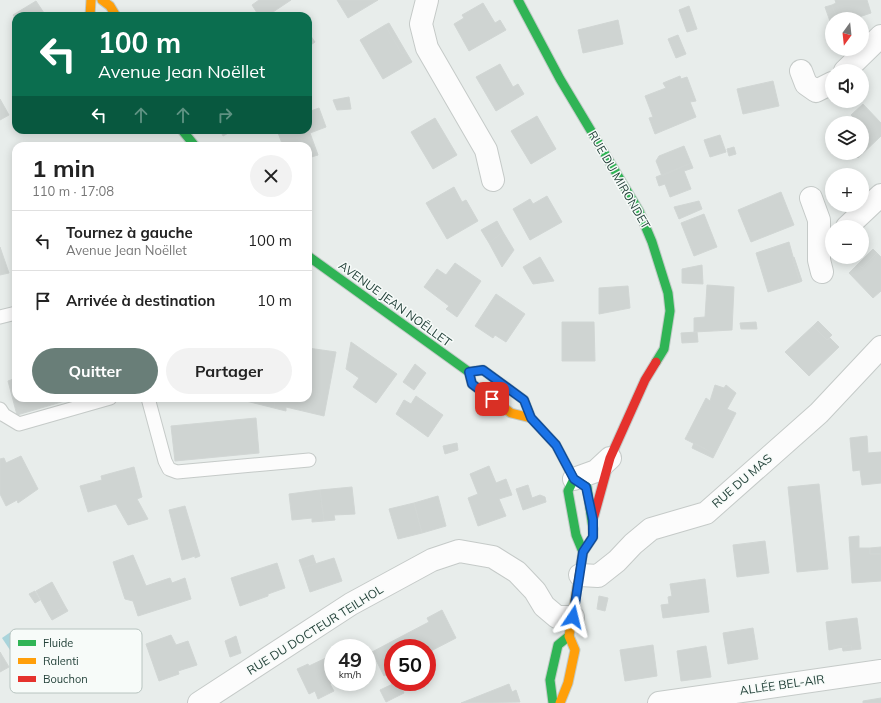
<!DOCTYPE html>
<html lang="fr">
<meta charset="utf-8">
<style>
:root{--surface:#fff;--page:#f2f2f2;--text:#222;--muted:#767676;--line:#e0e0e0;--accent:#697e78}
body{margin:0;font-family:Mulish,sans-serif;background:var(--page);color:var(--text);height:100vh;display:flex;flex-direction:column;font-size:15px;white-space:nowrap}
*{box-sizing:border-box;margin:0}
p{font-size:13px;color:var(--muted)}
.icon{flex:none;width:22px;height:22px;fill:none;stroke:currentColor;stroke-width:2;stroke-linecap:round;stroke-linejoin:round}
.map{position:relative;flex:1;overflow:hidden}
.details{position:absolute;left:12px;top:142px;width:300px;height:260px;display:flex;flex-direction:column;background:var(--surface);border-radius:12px;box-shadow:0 2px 10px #0003}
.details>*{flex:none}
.banner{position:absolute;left:12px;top:12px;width:300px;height:122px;border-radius:12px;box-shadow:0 2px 10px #0003;background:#0b6e4f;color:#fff;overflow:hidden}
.needle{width:26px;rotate:195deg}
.controls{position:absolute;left:825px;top:12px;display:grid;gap:8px}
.controls a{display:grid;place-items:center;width:44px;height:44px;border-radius:50%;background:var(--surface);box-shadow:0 2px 10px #0003;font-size:20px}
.speed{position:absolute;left:324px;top:639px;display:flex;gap:8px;font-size:20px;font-weight:700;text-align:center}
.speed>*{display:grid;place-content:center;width:52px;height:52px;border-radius:50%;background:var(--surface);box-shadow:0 2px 10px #0003;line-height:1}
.speed small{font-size:10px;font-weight:400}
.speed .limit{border:6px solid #d22;background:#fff;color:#111}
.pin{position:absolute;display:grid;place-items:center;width:34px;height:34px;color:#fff;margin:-17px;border-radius:8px;box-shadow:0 2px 6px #0006}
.me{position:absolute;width:44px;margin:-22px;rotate:10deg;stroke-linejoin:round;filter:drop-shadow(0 0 3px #0008)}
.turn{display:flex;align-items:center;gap:14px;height:84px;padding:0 20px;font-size:18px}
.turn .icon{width:52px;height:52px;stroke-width:2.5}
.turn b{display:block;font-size:28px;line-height:34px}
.lanes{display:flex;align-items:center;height:38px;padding:0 20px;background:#0003;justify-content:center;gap:20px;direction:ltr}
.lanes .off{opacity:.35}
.round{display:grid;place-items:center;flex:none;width:42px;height:42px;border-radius:21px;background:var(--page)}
.head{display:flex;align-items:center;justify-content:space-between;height:68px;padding:0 20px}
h1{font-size:24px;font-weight:700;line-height:30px}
.button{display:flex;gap:8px;margin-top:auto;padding:8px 20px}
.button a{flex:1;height:46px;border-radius:24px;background:var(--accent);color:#fff;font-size:16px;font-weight:700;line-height:46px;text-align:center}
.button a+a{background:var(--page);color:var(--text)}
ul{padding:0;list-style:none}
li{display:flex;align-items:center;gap:12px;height:60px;padding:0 20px;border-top:1px solid var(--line)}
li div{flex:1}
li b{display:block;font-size:15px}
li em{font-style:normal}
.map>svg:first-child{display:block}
.water{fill:#a9d4db}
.building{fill:#cfd4d2;stroke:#d1d6d4}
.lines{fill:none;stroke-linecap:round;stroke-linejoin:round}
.lane-casing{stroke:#c5cac8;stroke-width:15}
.street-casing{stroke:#c5cac8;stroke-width:24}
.fast-casing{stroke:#c3cbc8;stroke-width:11}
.slow-casing{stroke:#c3cbc8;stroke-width:11}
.jam-casing{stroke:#c3cbc8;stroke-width:11}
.lane{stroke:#fcfcfc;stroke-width:13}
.street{stroke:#fcfcfc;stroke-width:22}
.fast{stroke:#30b455;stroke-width:9}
.slow{stroke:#ff9f0a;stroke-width:9}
.jam{stroke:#e5322d;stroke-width:9}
.route-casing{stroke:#114b97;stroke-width:10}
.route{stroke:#1a73e8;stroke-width:7}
.labels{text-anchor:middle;stroke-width:3;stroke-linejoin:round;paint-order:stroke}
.street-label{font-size:12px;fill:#24423a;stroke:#f7fbf9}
.key{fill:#f7fbf9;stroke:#b8c4c0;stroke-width:1}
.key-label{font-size:11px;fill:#24423a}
</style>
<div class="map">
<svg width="881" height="703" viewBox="0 0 881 703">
<rect width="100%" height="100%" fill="#e8edeb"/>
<path class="water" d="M15,629l17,24 -14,9 -16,-24z"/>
<path class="building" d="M259,0h32l-24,16h-8l-7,-11z
M337,0h41l-30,18z
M835,0h32l4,13 -18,6h-16l-5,-14 4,-2z
M36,1l10,15h-30v3l-3,-4z
M483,3l12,20 5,-3 6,10 -37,21 -15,-27 10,-6 -2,-3z
M832,5l5,14h-5v8l-7,-20z
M689,6l8,23 -10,3 -8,-22z
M618,20l5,24 -40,9 -5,-23z
M389,23l17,29 -4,2 -17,-29z
M385,25l17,29 4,-2 6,10 -29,17 -23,-39z
M308,32l7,10 -7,5z
M678,35l8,19 -10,4 -8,-19z
M500,64l13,23 5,-3 6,10 -28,17 -20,-34z
M680,76l1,3 6,-2 9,24 -6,1 6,15 -41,17 -6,-16 4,-1 -8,-21 21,-8 -3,-5z
M773,81l6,25 -36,8 -6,-25z
M349,97l2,12 -14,1 -4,-10z
M0,99l9,16 -9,5z
M863,104l18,19v13l-23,22 -5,-5h9v-30h-15l6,-6 -2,-2z
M319,108l7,19 -16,6 8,22 -10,3v-12h-25l-6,-16h31v-18z
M537,116l19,33 -25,15 -20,-33z
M435,118l22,37 -24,14 -22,-37z
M220,130h14l-11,6z
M720,135l6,17 -16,5 -6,-17z
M684,146l7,17 -29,13 -6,-15 3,-5z
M734,147l2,7 -7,2 -2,-7z
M691,163l2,5 -9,3 7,18 -21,8 -5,-13 -6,2 -3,-9z
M454,187l8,15 4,-2 12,21 -31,18 -21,-36z
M781,192l13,33 -43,17 -13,-32z
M547,196l15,26 -32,18 -17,-31 17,-10 3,5z
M699,201l3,8 -23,10 -5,-12z
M704,214l13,33 -23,9 -13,-33z
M497,221l6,11 -14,11 -8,-13z
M503,232l11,18 -12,17 -13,-24z
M789,242l11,40 -32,10 -12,-39z
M0,247l9,26 -9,2z
M873,249l4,4 -15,15 -4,-4z
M877,253l4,4v34l-8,7 -24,-25 9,-9 4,4z
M540,257l14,24 -21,3 -10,-17z
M794,257l8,24 -2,1 -8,-24z
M455,263l26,18 -24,36 -11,-8 3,-3 -25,-19 13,-18 9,6z
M702,265l1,19 -21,-1v-14z
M707,285l27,2 -2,43 -38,2v-14l11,-1z
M628,286l2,22 -31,6v-26z
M496,294l29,20 -19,28 -11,-7 -2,3 -18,-12z
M818,321l14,14 -5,5 -14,-14z
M562,322h32l1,39h-33z
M756,322l1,7h-16l-1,-6z
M813,326l14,14 3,-2 9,9 -30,29 -24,-24z
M697,332l1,10 -16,1 -1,-10z
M351,342l46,32 -21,29 -23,-16 6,-9 -13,-9z
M308,348l28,4 -12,64 -38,-9v4l-12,-3 1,-10h33z
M415,364l11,9 -12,17 -11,-8z
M16,378v20h59l-58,17 -9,-34z
M715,385l9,3 2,-3 10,8 -9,16 9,4 -21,41 -30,-15 21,-41 4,3z
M416,396l27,19 -15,22 -32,-23 8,-14 7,4z
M247,398h28l-1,10 -28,-7z
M256,418l3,35 -84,8 -4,-35z
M867,436l1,17 13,-1v31l-19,2 -2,-15 -7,1 -3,-33z
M457,443l1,7 -13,4 -2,-8z
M694,443l21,11 -2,4 -21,-10z
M21,456l17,33 -20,14 -1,-3 -11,6 -6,-12v-35l4,-1 2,5z
M489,466l7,17 10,-4 6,16 -13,4 7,17 -28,10 -10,-28 10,-4 -8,-20z
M134,467l8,30 -5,2 11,20 -20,6 -12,-21 -28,8 -8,-26 22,-6 -1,-4z
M819,484l9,85 -31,3 -9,-85z
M528,485l4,13 8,-3 5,2 1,5 -23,8 -7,-21z
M352,487l3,27 -21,1 1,5 -11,1 -4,-31z
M320,490l4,31 -12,1v-4l-20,2 -3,-26z
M438,496l8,30 -24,7 -8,-30z
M414,503l8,30 -24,6 -9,-30z
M185,506l15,50 -5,2v-2l-13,4 -13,-50z
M859,536v12h11v6h11v27l-29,2 -3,-46z
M765,541l4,32 -32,4 -4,-32z
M881,547v7h-11v-6z
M133,555l13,31 24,-8 2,5 13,-5 6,21 -53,17 -5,-15 -8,-2 -12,-37z
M313,555l3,9 -14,4 -3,-8z
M334,558l8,23 -32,11 -8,-24z
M277,563l8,25 -17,6v2l-28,10 -9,-28z
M705,579l4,33 -46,6 -2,-13 8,-1 -1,-7 4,-1 -2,-12z
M52,582l13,24 -16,9 -13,-24z
M35,591l5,9 -5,3 -6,-9z
M599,596l9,2 -3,13 -8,-2z
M65,606l3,5 -16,9 -3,-5z
M442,610l14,28 -29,15v-5h-11l-8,-15 21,-11 -2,-4z
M857,618l4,31 -9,1 -1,-5 -22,5 -3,-28z
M753,628l5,31 -30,5 -5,-31z
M408,633l8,15h-23v23l-9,5 -12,-24z
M171,635l5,10 12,-4 9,24 -19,6 1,3 -20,7 -13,-37z
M236,636l5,17 -11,4 -5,-16z
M653,645l4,31 -32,5 -5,-31z
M851,645l1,5 -9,1 -1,-5z
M706,646l5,31 -30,4 -4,-30z
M0,652l9,15 -9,5z
M326,658l7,16v8l-3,2 4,7 -16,8 -3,-8 -6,3 -12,-25 11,-5 1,2z
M397,682h2l5,11 -18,9 -6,-12z
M509,684l3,8 4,-2 4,12 -59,1z
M881,698v5h-18v-2z"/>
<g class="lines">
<defs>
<path id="lane" d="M0,317l16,-4
M148,398l17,63 4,8 8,3 132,-12
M0,409l4,6 15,9 91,-26"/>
<path id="street" d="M427,0l-6,24 6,24 59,102 7,30
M801,71l5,13 10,7 16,-8
M845,71l36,-35
M811,198l8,22v40l3,12
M847,227l34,-32
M574,479l22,-8 14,-13
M580,575l18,1 19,-15 16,-17 18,-15 55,-16 113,-100 62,-66
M199,703l152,-99 81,-44 27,-9 34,6 24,15 18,19 9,15 13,11h16
M659,703l222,-32"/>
<path id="fast" d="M518,0l42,79 79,132 13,31 16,51 2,18 -6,38 -8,13
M182,130l13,16
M308,256l161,116 14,-2 41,30 7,18 25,27 18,34 13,8 6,42
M574,479l-6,12 8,44 7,17
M553,703l-3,-23 8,-35 11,-9"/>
<path id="slow" d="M102,0l8,6 6,10
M90,16l1,-16
M469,372l3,12 39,29 20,5
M560,703l8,-20 7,-33 -6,-14 14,-84 10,-15v-8"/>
<path id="jam" d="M594,516l16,-58 35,-78 11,-18"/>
</defs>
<use href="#lane" class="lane-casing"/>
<use href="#street" class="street-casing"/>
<use href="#fast" class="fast-casing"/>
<use href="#slow" class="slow-casing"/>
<use href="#jam" class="jam-casing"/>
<use href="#lane" class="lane"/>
<use href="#street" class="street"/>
<use href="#fast" class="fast"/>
<use href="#slow" class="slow"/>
<use href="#jam" class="jam"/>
</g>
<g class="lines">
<defs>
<path id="route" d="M492,399l-20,-15 -3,-12 14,-2 41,30 7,18 25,27 18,34 12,8 7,33v17l-10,15 -10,65"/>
</defs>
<use href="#route" class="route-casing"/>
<use href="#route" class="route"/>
</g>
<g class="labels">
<g class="street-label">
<text transform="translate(619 180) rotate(60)" y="4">RUE DU MIRONDET</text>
<text transform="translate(395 304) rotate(36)" y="4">AVENUE JEAN NOËLLET</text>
<text transform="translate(742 481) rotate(-41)" y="4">RUE DU MAS</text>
<text transform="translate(315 630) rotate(-32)" y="4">RUE DU DOCTEUR TEILHOL</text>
<text transform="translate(782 685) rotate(-8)" y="4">ALLÉE BEL-AIR</text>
</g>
</g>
<rect x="10" y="629" width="132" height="64" rx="6" class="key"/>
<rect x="18" y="640" width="18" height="6" fill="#30b455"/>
<rect x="18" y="658" width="18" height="6" fill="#ff9f0a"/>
<rect x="18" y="676" width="18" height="6" fill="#e5322d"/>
<g class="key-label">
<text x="43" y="647">Fluide</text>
<text x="43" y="665">Ralenti</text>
<text x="43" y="683">Bouchon</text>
</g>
</svg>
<div class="controls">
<a><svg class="needle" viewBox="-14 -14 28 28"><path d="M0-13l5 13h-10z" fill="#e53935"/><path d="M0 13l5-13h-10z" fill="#767676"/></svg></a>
<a><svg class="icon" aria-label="sound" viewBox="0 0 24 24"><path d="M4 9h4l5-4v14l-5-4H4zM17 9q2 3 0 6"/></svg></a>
<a><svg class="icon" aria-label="layers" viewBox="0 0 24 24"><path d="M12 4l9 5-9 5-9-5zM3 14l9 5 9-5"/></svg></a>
<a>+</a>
<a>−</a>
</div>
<div class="speed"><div>49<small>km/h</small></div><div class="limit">50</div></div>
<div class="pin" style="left:492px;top:399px;background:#d93025"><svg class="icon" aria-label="arrive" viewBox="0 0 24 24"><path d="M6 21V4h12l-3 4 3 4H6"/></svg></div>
<svg class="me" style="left:573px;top:617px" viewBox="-20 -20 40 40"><path d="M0-17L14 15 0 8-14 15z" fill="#1a73e8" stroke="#fff" stroke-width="4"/></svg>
<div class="banner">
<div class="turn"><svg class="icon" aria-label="left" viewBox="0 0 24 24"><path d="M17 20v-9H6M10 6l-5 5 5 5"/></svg><div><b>100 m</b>Avenue Jean Noëllet</div></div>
<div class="lanes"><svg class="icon" aria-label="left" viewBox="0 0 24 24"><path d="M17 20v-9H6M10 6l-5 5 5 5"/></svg><svg class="icon off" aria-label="ahead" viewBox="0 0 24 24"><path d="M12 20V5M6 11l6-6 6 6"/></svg><svg class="icon off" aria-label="ahead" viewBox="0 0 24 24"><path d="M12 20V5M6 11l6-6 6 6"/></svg><svg class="icon off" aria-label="right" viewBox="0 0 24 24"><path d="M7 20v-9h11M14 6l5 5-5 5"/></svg></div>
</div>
<section class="details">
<div class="head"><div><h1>1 min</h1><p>110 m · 17:08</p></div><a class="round"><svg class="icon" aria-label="close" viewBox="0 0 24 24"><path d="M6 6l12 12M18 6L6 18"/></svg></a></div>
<ul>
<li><svg class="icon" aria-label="left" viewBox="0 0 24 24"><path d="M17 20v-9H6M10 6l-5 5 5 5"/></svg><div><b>Tournez à gauche</b><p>Avenue Jean Noëllet</p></div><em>100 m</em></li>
<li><svg class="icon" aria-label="arrive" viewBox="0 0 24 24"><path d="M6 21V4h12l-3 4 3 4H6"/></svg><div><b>Arrivée à destination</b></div><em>10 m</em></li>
</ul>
<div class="button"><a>Quitter</a><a>Partager</a></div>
</section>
</div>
